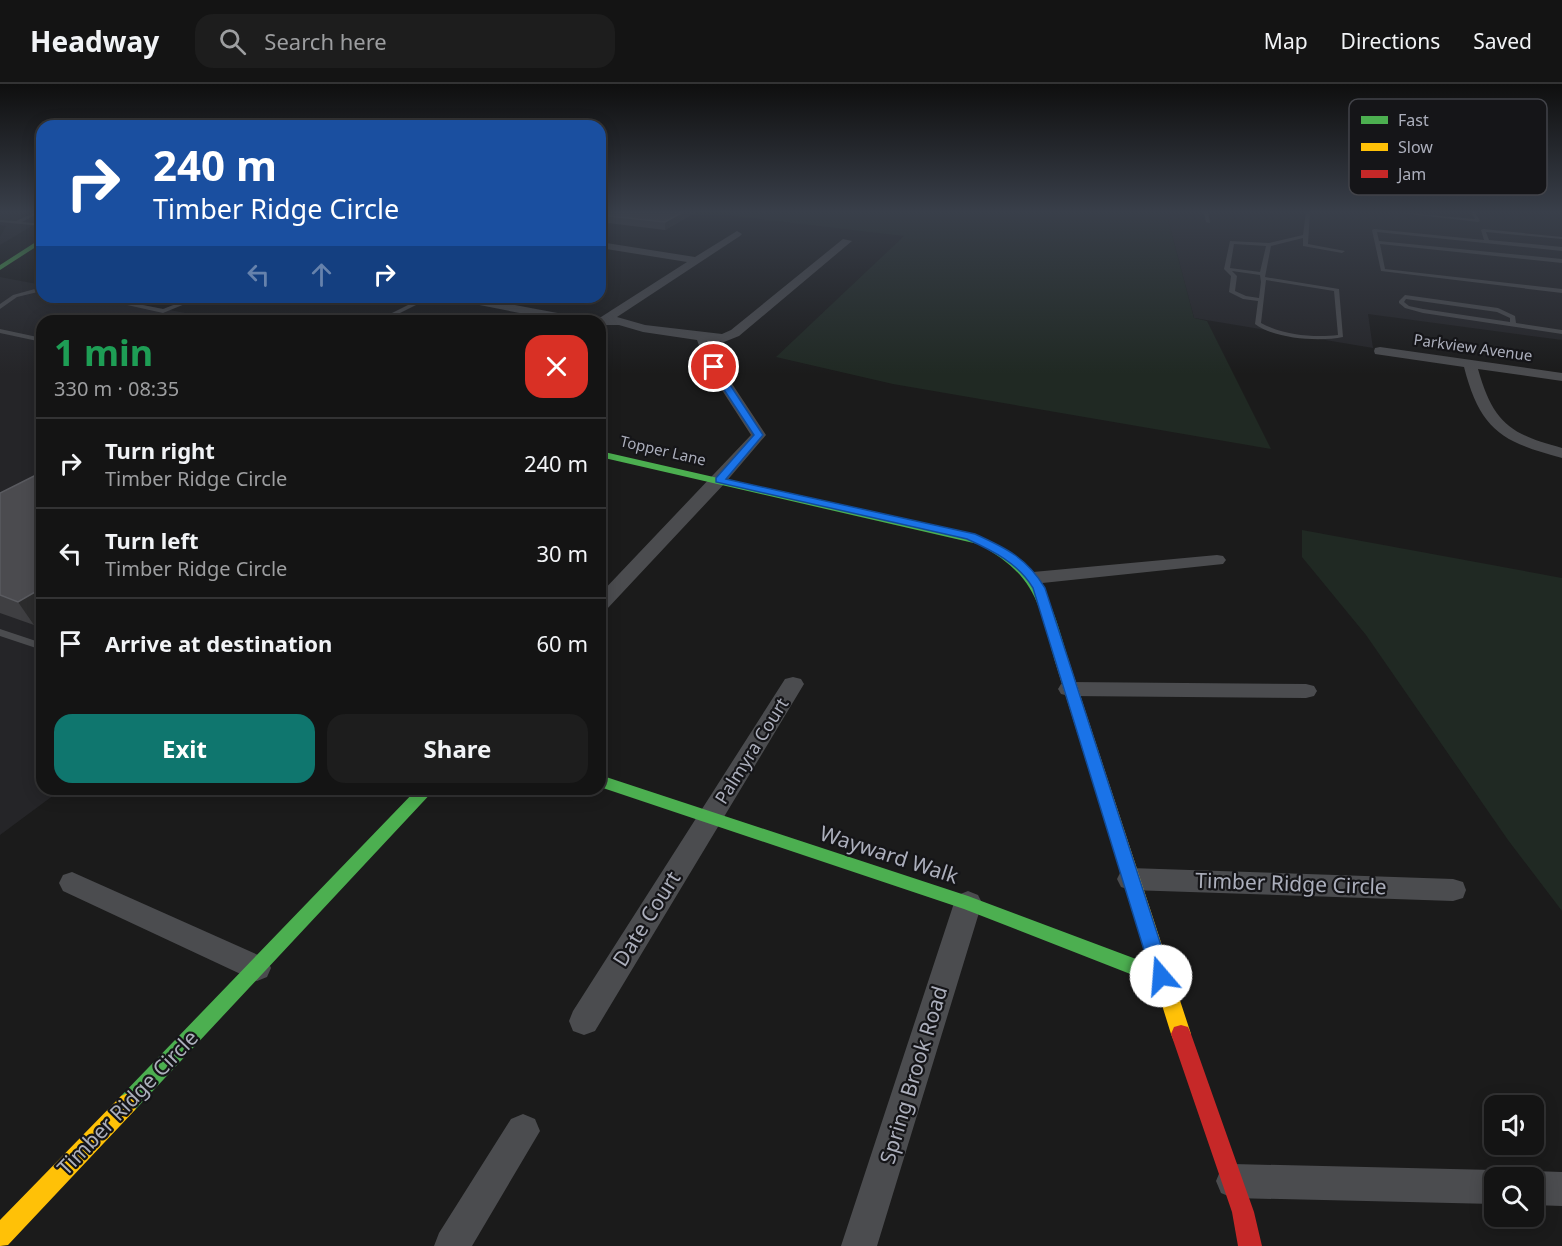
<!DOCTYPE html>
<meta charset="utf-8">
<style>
:root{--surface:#141414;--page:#1d1d1d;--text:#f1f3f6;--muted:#9d9ea0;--line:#333334;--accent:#0f766e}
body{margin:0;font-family:"Noto Sans",sans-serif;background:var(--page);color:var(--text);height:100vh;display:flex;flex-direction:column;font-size:22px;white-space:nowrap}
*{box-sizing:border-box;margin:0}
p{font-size:20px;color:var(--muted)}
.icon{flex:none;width:33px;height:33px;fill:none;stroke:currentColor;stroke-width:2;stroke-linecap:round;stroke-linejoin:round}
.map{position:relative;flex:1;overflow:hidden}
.panel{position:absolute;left:36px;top:231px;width:570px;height:480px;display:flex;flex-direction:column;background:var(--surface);border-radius:18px;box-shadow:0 3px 15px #0003,0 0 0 2px var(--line)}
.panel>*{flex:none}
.guide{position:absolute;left:36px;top:36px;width:570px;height:183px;border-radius:18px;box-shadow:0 3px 15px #0003,0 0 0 2px var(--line);background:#1a4fa0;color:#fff;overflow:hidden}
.controls{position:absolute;left:1484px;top:1011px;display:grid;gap:12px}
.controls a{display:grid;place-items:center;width:60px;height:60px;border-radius:12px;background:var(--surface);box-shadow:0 3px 15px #0003,0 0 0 2px var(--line);font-size:30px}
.pin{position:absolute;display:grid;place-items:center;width:51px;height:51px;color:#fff;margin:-26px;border:3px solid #fff;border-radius:50%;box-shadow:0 2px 6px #0007}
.me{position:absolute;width:66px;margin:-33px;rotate:342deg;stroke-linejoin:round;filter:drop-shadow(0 0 4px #0008)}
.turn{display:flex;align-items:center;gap:21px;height:126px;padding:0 18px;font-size:27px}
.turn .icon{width:78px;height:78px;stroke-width:2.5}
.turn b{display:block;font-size:42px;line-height:51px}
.lanes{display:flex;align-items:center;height:57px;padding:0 18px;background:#0003;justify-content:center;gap:30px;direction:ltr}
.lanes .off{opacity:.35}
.round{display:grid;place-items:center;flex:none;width:63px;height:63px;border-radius:18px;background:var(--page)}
.overview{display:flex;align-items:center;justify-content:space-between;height:102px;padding:0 18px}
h1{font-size:36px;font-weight:700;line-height:45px;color:#1e9e55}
.cta{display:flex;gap:12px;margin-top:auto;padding:12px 18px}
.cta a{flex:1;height:69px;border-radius:18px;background:var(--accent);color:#fff;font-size:24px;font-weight:700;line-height:69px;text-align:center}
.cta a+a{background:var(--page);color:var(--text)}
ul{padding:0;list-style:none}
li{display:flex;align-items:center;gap:18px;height:90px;padding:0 18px;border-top:2px solid var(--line)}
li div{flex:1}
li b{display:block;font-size:22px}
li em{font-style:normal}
header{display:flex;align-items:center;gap:36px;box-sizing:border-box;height:84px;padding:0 30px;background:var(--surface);border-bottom:2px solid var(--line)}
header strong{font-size:28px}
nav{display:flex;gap:33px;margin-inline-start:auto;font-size:21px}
.search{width:420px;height:54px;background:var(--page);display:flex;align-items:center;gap:15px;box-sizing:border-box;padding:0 21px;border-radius:18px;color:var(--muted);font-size:22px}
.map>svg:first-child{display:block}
.built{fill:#252528}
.green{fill:#202923}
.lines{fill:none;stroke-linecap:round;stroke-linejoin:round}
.lane{fill:#4b4c4f;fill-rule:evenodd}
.street{fill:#4b4c4f;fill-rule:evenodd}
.fast{fill:#4caf50;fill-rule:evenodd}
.slow{fill:#ffc107;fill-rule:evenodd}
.jam{fill:#c62828;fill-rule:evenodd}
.wall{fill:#3f3f42}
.shaded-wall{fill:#2c2c2d}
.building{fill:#4b4b4f;stroke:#5a5b60;stroke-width:1.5}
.route{fill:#1a73e8;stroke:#114b97;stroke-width:1.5}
.labels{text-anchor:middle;stroke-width:4.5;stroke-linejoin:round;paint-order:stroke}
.far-street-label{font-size:15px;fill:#acafbc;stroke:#151518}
.street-label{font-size:18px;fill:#acafbc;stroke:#151518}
.near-street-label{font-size:21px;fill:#acafbc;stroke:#151518}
.key{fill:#151518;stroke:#424349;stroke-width:1.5}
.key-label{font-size:16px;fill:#acafbc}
</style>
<header>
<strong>Headway</strong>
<div class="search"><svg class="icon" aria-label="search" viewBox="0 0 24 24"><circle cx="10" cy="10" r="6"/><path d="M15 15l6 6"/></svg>Search here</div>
<nav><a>Map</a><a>Directions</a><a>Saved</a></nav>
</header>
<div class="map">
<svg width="1562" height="1162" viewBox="0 0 1562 1162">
<rect width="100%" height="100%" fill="#1b1b1b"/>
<path class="built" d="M0,128h42v8l-42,25v-8l6,-11 -6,-1z
M1166,128h396v128l-194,-26 5,34 -179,-30z
M0,193l42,8v12h60l125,24h-185v468h20l-62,46z"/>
<path class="green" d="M731,128h435l28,106 13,3 64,128 -378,-65 -117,-27 128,-121 -178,-21z
M1302,446l260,48v333l-54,-71 -142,-205 -64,-78z"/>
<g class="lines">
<path class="lane" d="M36,128h5l-19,10 20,2v2l-42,-4v-2l16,1z
M1204,128h4l2,11 -4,-1z
M1306,128h4l-2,32 37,7 -3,2 -39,-7v-8l-32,8 -6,31 74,12 4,48c-24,5 -68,2 -88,-13l3,-23 -15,-2 -14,-7 2,-16 -7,-7 6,-28 39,2 34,-8zM1234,160l32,2 -6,26 -30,-4zM1232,187l28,4 1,7 -2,16 -13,-2 -11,-5 2,-15zM1266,196l68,11 4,44c-24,3 -55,0 -77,-12z
M1393,128l82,7 -4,-7h4l5,9 -2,1z
M1374,145l110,11 -3,-10 2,-1 79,8v2l-76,-7 3,8 73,7v4l-185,-19 2,9 183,18v4l-182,-19 5,25 177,20v4l-181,-22 -9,-41z
M42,203v4l-25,6 -17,12v-5l13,-9z
M1405,211l93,13 17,8 1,7 46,7v4l-139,-21 -18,-5 -6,-5v-2zM1406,215l91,13 13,6v4l-87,-13 -14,-3 -5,-4z
M91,213h11l61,12 31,-12h8l-39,16z
M424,213h8l-48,24h-8z
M0,245l42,9v4l-42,-9z
M0,545l42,14v7l-42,-14z"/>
<path class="street" d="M737,147l5,3 -2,2 -123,81 28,8 77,9 9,-4 112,-91 9,2 -113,95 -15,6 -14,-1 11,26 45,68 -41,48 -118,126 -7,2v-17l151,-159 -44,-68 -10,-27 -54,-8 -24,-7h-19v-4h-40l-106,-21 -6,-3h24l107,20h22l86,-55 -87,-14v-6l95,15z
M1380,263l182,26v8l-84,-12c15,53 31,65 84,79v10c-61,-16 -82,-29 -98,-91l-89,-13 -1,-3 1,-3z
M1217,471l6,1 3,4 -3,4 -190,20 -7,-2 -2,-4 2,-4 7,-2z
M793,593l8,2 3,5 -209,347 -11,4 -11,-4 -4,-10 4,-10 212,-332z
M1069,598l237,2 8,2 3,5 -3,5 -8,2 -237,-2 -8,-2 -3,-5 3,-5z
M1130,784l323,11 10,3 3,8 -3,8 -10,3 -323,-11 -9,-3 -4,-8 4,-8z
M72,788l195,87 4,9 -4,9 -10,4 -10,-4 -184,-86 -4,-8 4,-8z
M968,807l10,4 4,8 -105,343h-36l113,-343 4,-8z
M523,1030l12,5 5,12 -68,115h-38l5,-13 72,-114z
M1233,1080l261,6 13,8h-13v26l-261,-6 -12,-5 -5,-12 5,-12z
M1533,1087l29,1v34l-29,-1v-27h-13z"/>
<path class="fast" d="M42,154v5l-42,27v-5z
M600,367l386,88c58,31 64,60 82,119l-7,4 -7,-4c-16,-58 -20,-84 -76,-114l-378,-87z
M600,691l368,121 200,75 2,6 -2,6 -7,3 -197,-77 -364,-122z
M417,705h18l-300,321 -7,3 -7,-3 -3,-7 3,-7z"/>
<path class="slow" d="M1061,570l7,4 123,376 -3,7 -7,2 -7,-2 -3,-7 -117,-376z
M128,1009l7,3 3,7 -3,7 -127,135 -8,1v-26l121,-124z"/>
<path class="jam" d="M1181,941l7,2 3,7 63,178 8,34h-24l-6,-34 -61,-178 3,-7z"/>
</g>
<path class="wall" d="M600,128h96l-31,18 -65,-8z
M0,409l34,132 -34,-12z"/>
<path class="shaded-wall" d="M683,128h13l-31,18v-8z
M42,504v32l-8,5 -16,-23z"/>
<path class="building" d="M602,128h81l-18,10 -65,-7v-2z
M42,388v116l-24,14 -18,-7v-102z"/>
<linearGradient id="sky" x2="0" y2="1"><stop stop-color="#0f0f0f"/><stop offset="0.44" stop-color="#393f4a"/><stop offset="1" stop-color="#393f4a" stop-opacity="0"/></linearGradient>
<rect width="1562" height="290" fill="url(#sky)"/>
<path class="route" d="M711,281h6l46,70 -37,44 249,55c31,14 52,24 70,54l126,388 -3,7 -7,2 -6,-2 -3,-7 -119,-388c-15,-25 -40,-37 -66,-49l-251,-57v-4l38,-43 -45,-68z"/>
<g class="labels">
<g class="far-street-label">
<text transform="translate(1473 264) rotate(8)" y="5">Parkview Avenue</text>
<text transform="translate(663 367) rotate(13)" y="5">Topper Lane</text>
</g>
<g class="street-label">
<text transform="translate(752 667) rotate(-58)" y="6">Palmyra Court</text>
</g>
<g class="near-street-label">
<text transform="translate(889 771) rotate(18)" y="7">Wayward Walk</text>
<text transform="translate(1291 800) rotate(2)" y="7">Timber Ridge Circle</text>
<text transform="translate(647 835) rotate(-58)" y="7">Date Court</text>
<text transform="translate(914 991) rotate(-73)" y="7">Spring Brook Road</text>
<text transform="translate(128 1019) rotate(-46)" y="7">Timber Ridge Circle</text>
</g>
</g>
<rect x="1349" y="15" width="198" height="96" rx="9" class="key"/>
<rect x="1361" y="32" width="27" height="8" fill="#4caf50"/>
<rect x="1361" y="59" width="27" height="8" fill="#ffc107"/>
<rect x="1361" y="86" width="27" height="8" fill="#c62828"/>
<g class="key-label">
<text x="1398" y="42">Fast</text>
<text x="1398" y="69">Slow</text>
<text x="1398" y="96">Jam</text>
</g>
</svg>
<div class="controls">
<a><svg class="icon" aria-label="sound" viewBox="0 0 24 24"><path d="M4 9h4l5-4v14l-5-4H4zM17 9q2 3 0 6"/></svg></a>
<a><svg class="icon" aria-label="search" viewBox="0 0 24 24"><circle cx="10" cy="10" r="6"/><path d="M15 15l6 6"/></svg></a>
</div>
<div class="pin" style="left:714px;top:283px;background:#d93025"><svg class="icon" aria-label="arrive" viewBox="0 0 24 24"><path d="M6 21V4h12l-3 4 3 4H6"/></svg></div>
<svg class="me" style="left:1161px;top:892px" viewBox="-20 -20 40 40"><circle r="19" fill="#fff"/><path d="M0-13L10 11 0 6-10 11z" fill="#1a73e8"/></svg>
<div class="guide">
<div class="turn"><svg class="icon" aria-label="right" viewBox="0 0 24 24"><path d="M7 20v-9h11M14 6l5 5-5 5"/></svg><div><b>240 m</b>Timber Ridge Circle</div></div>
<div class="lanes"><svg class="icon off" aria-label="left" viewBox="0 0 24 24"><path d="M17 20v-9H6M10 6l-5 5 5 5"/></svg><svg class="icon off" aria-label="ahead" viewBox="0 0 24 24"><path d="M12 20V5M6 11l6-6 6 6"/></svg><svg class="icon" aria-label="right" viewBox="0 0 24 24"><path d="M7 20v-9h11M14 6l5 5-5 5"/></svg></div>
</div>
<section class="panel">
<div class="overview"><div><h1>1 min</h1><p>330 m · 08:35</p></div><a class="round" style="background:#d93025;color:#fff"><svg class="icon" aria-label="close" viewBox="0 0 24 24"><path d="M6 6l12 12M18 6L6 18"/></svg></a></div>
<ul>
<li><svg class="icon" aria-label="right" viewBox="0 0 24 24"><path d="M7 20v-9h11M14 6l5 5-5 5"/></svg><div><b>Turn right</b><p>Timber Ridge Circle</p></div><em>240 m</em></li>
<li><svg class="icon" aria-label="left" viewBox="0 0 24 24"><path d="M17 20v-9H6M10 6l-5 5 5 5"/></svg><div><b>Turn left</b><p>Timber Ridge Circle</p></div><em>30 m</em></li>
<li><svg class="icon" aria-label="arrive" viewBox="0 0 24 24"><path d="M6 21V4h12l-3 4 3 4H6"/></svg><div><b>Arrive at destination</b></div><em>60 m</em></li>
</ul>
<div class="cta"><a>Exit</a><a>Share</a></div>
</section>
</div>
